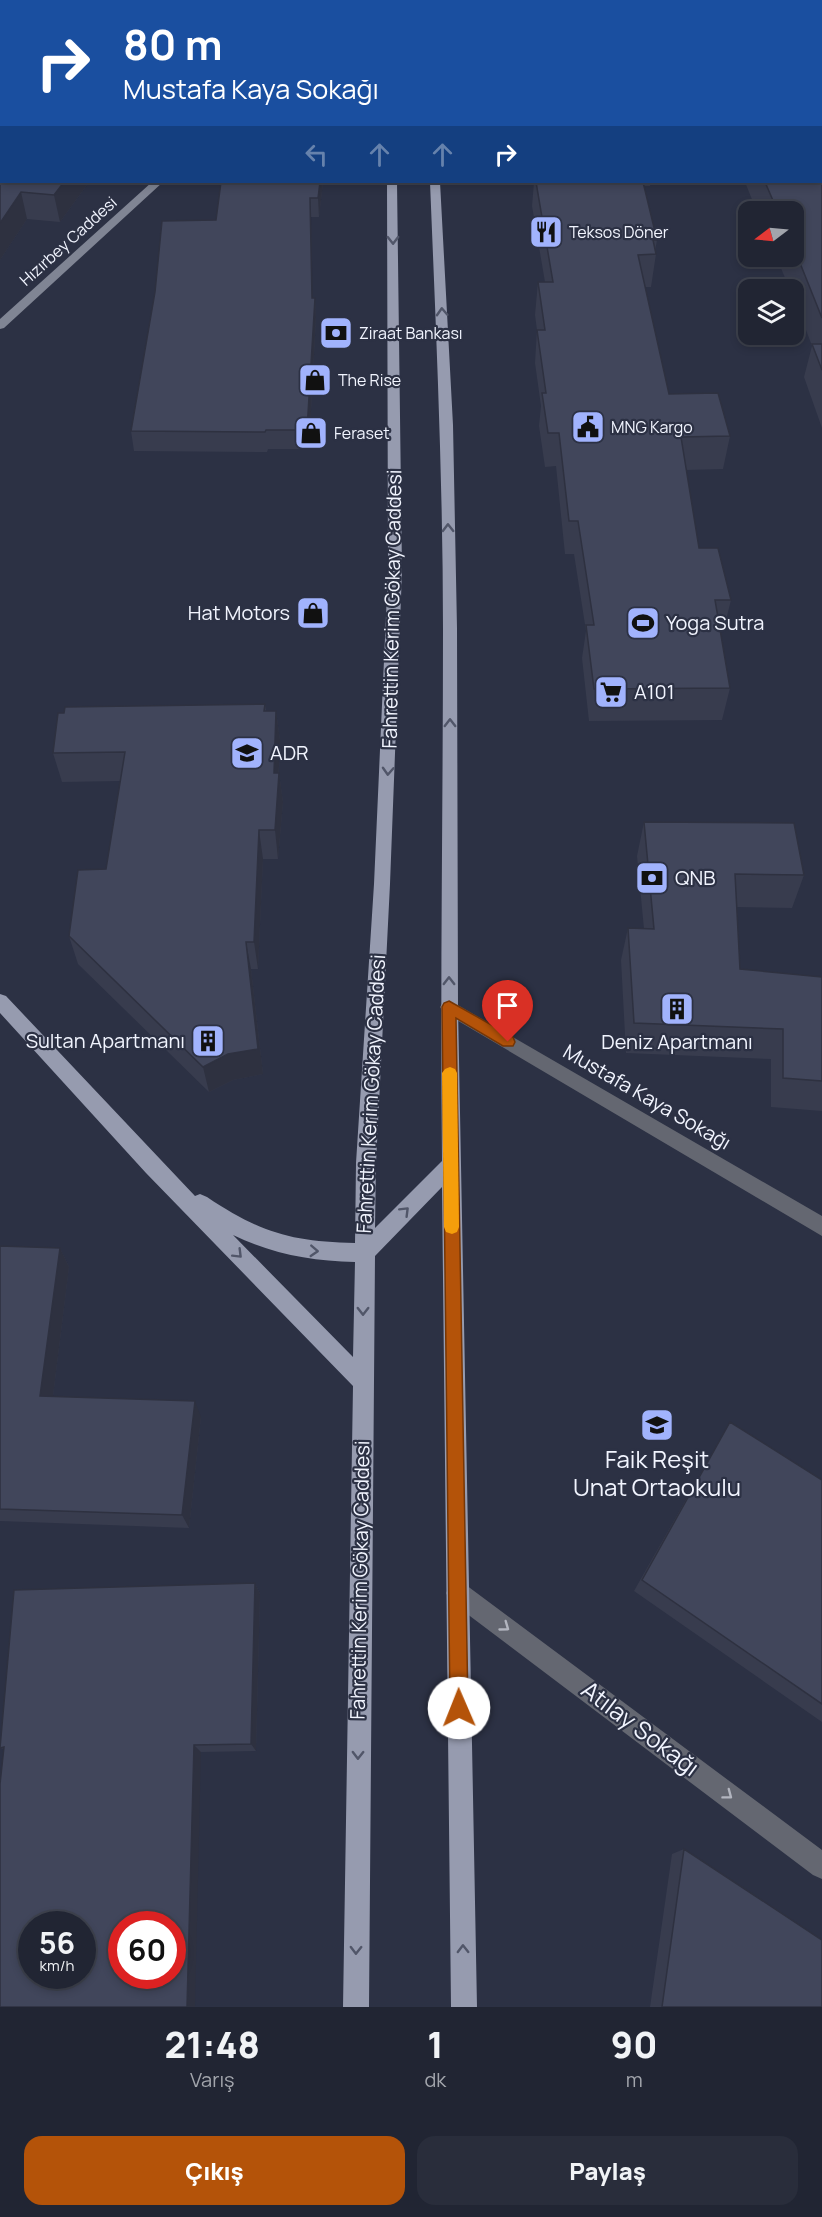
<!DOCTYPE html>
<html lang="tr">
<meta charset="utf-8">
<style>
:root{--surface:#212533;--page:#292d3b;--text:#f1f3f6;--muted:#a2a5ac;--line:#3e424e;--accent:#b45309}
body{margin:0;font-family:Manrope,sans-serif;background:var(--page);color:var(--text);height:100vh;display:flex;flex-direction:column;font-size:22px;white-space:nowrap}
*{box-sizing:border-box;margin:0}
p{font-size:20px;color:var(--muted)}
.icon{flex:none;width:33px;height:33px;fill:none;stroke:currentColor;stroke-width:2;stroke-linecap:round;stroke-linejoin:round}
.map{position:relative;height:2007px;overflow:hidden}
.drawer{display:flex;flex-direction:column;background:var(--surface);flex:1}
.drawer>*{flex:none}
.banner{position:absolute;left:0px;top:0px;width:822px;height:183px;box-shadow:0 3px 9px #0003,0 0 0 2px var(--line);background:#1a4fa0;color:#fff;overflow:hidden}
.needle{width:39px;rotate:254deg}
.tools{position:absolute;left:738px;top:201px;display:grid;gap:12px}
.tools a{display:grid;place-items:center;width:66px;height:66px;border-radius:12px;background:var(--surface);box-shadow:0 3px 9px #0003,0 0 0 2px var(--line);font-size:30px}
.speed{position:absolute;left:18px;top:1911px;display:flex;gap:12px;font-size:30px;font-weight:700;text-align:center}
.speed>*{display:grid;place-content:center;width:78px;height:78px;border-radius:50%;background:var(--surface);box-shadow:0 3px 9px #0003,0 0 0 2px var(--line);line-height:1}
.speed small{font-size:15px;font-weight:400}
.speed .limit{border:9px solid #d22;background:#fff;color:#111}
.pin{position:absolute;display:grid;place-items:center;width:51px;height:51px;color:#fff;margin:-62px -26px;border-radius:50% 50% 50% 0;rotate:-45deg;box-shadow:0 0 6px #0007}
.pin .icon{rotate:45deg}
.me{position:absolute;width:66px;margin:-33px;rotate:359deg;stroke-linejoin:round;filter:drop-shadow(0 0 4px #0008)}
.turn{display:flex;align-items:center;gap:21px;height:126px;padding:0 24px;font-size:27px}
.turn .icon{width:78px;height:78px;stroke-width:2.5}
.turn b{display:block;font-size:42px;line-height:51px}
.lanes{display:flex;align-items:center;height:57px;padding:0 24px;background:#0003;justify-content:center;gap:30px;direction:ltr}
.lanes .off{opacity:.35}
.eta{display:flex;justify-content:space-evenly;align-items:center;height:102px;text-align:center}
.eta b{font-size:36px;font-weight:800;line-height:42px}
.primary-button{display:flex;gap:12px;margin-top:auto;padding:12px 24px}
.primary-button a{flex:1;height:69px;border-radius:18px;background:var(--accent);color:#fff;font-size:24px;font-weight:800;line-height:69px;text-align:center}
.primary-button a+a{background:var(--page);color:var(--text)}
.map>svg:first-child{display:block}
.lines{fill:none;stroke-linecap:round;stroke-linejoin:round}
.street{fill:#646771;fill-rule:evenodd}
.secondary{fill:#808594;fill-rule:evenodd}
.primary{fill:#969baf;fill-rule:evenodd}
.wall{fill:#383c4e}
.shaded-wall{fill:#2e3140}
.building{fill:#41465b;stroke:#2e3140;stroke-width:1.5;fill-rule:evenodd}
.oneway{stroke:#515669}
.oneway2{stroke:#b2b5bf}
.route{fill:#b45309;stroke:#753606;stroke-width:1.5}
.slow{fill:#f59e0b}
.labels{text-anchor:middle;stroke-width:4.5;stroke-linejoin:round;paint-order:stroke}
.far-poi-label{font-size:16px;fill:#f1f4fe;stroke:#2c3144;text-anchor:start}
.far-street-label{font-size:16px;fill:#f1f4fe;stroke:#2c3144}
.street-label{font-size:20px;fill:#f1f4fe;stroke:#2c3144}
.poi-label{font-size:20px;fill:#f1f4fe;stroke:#2c3144;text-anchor:start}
.near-poi-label{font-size:24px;fill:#f1f4fe;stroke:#2c3144}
.near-street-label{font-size:24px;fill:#f1f4fe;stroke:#2c3144}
</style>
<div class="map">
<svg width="822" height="2007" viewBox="0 0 822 2007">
<rect width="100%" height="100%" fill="#2c3144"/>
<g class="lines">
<path class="street" d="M427,0h16l1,2h-16z
M488,0h10l-11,2z
M449,1000l373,216v20l-379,-224 -3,-5 3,-5z
M458,1581l8,4 356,265v29l-9,-4 -363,-274 -4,-8 4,-8z"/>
<path class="secondary" d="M331,0h10l-10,2z
M152,182h11l-159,146 -4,1v-10z"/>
<path class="primary" d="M384,0h10v2h-10z
M416,0h10v2h-9z
M387,182h10l5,389 -12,313 -14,279 -1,65 67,-67c-2,-177 1,-354 1,-531 0,-150 -7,-299 -13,-448h10l13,243 4,203 1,379 19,1000h-26l-9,-820 -67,69 -6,751h-26l10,-621 -207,-213 -146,-160v-19l6,2 189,200 5,-2 7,3c52,35 85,45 148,46l1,-80 18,-279 14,-313zM233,1235c40,19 78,26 122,27l-2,95z"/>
</g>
<path class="wall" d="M822,32v396l-18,-51 8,-31 -18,-48v-8h-4l-14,-34h18v-44h-37l-12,-30h75z
M2,94l87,88 -29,40 -33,-3 -27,41z
M221,182h102l-4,35h-8l1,81h3l1,19 -7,132h-41l-1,3 -133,-1 -3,-20 85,-211z
M534,182h117l-1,4h-6l13,54 -2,11 1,3 -5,33h-6l24,107 61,42 -7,33 -37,1 13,78 32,52 -8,32h-3l10,56 -8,32 -133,1 -7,-63 4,-27 -12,-77h-9l-9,-88 -11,1 -6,-41 2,-20 -6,-43 2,-33 -2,-15 3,-33h7l-13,-76z
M265,704l1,7h10l4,29 -1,33 4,29 -5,57h-15l-5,110h-7l12,105 -30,6 -24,12 -131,-128 -9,-28 37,-67 14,-88 -58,1 -9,-29z
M644,822l160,53 -12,33 -55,-1 3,62 82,8v134l-51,-4v-48l-145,-6 -5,-93 7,-32 16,1 -7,-73z
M0,1246l60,2 9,19 -16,129 148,21 -12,111 -189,-7z
M730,1422l92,58v242l-188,-131z
M255,1583l5,11 -4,157 -55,1 -197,-3 -4,-1z
M684,1849l138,158h-172l22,-153z"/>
<path class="shaded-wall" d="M228,0h21l-1,2h-21z
M64,182h25l-29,40 -6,-27z
M320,182h3l-4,35 -1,-19z
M21,192l6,27 -27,41v-37z
M310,198l1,19 2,100 -1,-19z
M315,298l1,19 -7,132 -2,-19z
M276,711l4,29 -2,50 1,-17 4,29 -5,57 -3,-29 -1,-57z
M259,830l4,29 -5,110 -4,-27z
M246,942l5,27 12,105 -30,6 -24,12 -6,-25z
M60,1248l9,19 -18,145 -11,-16z
M195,1401l6,16 -12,111 -7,-13z
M255,1583l5,11 -4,157 -5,-7z
M194,1745l7,7 -6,255h-8z"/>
<path class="building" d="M145,0h83l-1,2h-84z
M551,0h271v6l-2,7v-11h-270z
M820,32h2v286l-28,-70v-36h-16l-13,-30h55z
M2,94v88h62l-10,13 -33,-3 -21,31v-127z
M221,182h99l-2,16h-8l2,100h3l-8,132h-41l-1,2 -134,-1 24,-139 7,-71 54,-1z
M536,182h107l14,58h-4l3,14 -18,1 31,139 49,-1 12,43 -49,1 18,111h19l13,52h-16l15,88 -136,1 -8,-64h8l-16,-104h-9l-10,-88h-11l-6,-40h4l-9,-63h8l-7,-48h15z
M812,344h10v26z
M265,704l-1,7h12l-2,62h5l-4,57h-16l-5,112h-8l12,107 -30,5 -25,13 -134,-131 9,-66 28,-1 19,-117 -72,1 5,-40h6l1,-6z
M644,822l150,1 10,52 -69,-1 5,95 82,8v104l-39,-3v-49l-149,-6 -6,-95 26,1z
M0,1246l60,2 -20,148 155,5 -13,114 -182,-6z
M730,1422l92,58v224l-180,-124z
M255,1583l-4,161 -57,1 -7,262h-187v-223l4,-37 -4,1 14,-158zM32,1924h50v52h-50zM122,1924h50v52h-50z
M684,1849l138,91v67h-160z"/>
<defs><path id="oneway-chevron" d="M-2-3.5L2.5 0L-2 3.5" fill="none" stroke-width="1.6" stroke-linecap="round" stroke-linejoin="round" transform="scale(1.5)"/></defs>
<g class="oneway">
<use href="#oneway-chevron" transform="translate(393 240) rotate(89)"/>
<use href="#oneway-chevron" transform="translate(442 312) rotate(-93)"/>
<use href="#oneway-chevron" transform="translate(448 528) rotate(-91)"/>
<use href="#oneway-chevron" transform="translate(450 723) rotate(-90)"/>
<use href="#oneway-chevron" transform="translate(388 771) rotate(93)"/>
<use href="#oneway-chevron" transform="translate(449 981) rotate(-90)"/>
<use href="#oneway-chevron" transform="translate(405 1211) rotate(-45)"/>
<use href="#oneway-chevron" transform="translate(314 1251) rotate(3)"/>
<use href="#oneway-chevron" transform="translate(238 1254) rotate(45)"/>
<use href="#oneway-chevron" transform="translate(363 1311) rotate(90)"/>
<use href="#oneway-chevron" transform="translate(358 1755) rotate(91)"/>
<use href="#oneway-chevron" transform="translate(463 1949) rotate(-91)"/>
<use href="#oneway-chevron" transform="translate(356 1950) rotate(91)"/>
</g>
<g class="oneway2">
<use href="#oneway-chevron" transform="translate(505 1627) rotate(36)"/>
<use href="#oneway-chevron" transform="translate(728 1795) rotate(37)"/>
</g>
<path class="route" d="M449,1001l64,36 2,5 -2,4h-10l-47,-28 12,690 -2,6 -7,3 -6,-3 -3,-6 -8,-701 2,-4z"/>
<path class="slow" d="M450,1067l5,2 2,4 2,154 -2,5 -5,2 -6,-2 -2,-5 -2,-154 3,-4z"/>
<defs>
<symbol id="restaurant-square" viewBox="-11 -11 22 22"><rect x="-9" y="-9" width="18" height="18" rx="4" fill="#a1b3fd" stroke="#2c3144"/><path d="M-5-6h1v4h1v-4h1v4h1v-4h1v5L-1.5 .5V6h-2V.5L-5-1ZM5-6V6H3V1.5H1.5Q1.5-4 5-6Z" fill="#111"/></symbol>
<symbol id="bank-square" viewBox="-11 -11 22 22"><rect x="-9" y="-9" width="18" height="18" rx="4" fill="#a1b3fd" stroke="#2c3144"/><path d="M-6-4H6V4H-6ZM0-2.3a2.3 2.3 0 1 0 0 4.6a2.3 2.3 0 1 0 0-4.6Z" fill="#111"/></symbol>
<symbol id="shop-square" viewBox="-11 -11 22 22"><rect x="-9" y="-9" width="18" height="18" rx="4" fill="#a1b3fd" stroke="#2c3144"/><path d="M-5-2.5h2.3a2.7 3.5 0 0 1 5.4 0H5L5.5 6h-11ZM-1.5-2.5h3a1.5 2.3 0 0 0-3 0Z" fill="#111"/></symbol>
<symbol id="civic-square" viewBox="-11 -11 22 22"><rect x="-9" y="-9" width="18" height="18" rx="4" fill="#a1b3fd" stroke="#2c3144"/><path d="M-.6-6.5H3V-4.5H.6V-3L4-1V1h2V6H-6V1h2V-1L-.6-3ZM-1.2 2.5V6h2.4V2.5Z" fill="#111"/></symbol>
<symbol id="stadium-square" viewBox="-11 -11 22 22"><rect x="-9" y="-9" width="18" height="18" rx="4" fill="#a1b3fd" stroke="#2c3144"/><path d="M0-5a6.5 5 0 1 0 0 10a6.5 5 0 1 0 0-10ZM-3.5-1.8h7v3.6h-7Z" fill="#111"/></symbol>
<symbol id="supermarket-square" viewBox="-11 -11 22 22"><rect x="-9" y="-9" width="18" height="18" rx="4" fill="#a1b3fd" stroke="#2c3144"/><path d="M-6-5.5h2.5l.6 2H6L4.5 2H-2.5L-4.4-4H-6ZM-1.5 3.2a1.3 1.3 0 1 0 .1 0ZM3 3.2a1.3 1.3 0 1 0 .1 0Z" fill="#111"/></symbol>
<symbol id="school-square" viewBox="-11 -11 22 22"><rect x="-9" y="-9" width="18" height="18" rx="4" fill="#a1b3fd" stroke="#2c3144"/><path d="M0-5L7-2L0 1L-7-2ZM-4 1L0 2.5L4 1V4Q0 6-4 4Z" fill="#111"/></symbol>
<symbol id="building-square" viewBox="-11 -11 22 22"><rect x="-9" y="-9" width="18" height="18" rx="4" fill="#a1b3fd" stroke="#2c3144"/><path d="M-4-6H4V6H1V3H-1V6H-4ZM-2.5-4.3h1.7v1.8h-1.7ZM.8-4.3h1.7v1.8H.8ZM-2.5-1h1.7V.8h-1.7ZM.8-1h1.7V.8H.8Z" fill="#111"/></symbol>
</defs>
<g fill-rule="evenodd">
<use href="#restaurant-square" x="527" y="213" width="38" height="38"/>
<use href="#bank-square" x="317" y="314" width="38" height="38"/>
<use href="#shop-square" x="296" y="361" width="38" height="38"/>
<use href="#civic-square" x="569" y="408" width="38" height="38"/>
<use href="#shop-square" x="292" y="414" width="38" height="38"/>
<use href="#shop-square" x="294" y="594" width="38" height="38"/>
<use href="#stadium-square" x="624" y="604" width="38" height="38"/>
<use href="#supermarket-square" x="592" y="673" width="38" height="38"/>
<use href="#school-square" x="228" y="734" width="38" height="38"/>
<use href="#bank-square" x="633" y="859" width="38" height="38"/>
<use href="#building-square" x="658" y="990" width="38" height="38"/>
<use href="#building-square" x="189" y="1022" width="38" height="38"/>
<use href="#school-square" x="638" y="1406" width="38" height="38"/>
</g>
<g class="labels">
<g class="far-poi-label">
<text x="569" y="238">Teksos Döner</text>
<text x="359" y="339">Ziraat Bankası</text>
<text x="338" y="386">The Rise</text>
<text x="611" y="433">MNG Kargo</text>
<text x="334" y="439">Feraset</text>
</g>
<g class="far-street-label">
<text transform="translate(68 241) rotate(-42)" y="6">Hızırbey Caddesi</text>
</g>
<g class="street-label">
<text transform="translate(392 609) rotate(-89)" y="7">Fahrettin Kerim Gökay Caddesi</text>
<text transform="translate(371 1094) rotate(-87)" y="7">Fahrettin Kerim Gökay Caddesi</text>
<text transform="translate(647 1097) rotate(30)" y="7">Mustafa Kaya Sokağı</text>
<text transform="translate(360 1580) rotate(-89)" y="7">Fahrettin Kerim Gökay Caddesi</text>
</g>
<g class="poi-label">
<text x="290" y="620" text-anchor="end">Hat Motors</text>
<text x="666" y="630">Yoga Sutra</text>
<text x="634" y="699">A101</text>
<text x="270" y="760">ADR</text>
<text x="675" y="885">QNB</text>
<text x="185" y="1048" text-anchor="end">Sultan Apartmanı</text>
<text x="677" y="1049" text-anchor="middle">Deniz Apartmanı</text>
</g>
<g class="near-poi-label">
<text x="657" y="1468">Faik Reşit<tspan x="657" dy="28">Unat Ortaokulu</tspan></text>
</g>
<g class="near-street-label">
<text transform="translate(640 1729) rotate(37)" y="8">Atılay Sokağı</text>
</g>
</g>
</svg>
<div class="tools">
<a><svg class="needle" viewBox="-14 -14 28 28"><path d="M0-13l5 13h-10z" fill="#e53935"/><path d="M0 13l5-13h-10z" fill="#a2a5ac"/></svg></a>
<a><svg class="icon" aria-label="layers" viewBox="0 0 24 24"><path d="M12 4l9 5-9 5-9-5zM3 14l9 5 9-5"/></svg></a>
</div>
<div class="speed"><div>56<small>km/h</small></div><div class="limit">60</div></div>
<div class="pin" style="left:508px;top:1042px;background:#d93025"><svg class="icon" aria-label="arrive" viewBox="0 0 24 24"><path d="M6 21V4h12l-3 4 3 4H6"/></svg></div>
<svg class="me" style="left:459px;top:1708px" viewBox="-20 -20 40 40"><circle r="19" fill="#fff"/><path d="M0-13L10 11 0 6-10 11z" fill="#b45309"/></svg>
<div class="banner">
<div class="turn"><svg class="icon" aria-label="right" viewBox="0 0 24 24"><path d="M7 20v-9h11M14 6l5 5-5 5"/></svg><div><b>80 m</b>Mustafa Kaya Sokağı</div></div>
<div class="lanes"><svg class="icon off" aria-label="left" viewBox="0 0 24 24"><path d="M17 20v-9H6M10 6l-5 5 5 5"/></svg><svg class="icon off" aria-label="ahead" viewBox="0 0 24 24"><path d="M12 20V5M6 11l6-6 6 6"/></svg><svg class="icon off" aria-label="ahead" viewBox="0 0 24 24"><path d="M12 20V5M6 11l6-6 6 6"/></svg><svg class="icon" aria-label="right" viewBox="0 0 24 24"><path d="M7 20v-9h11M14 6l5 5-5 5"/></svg></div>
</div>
</div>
<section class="drawer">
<div class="eta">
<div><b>21:48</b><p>Varış</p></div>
<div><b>1</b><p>dk</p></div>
<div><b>90</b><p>m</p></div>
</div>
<div class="primary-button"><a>Çıkış</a><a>Paylaş</a></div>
</section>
